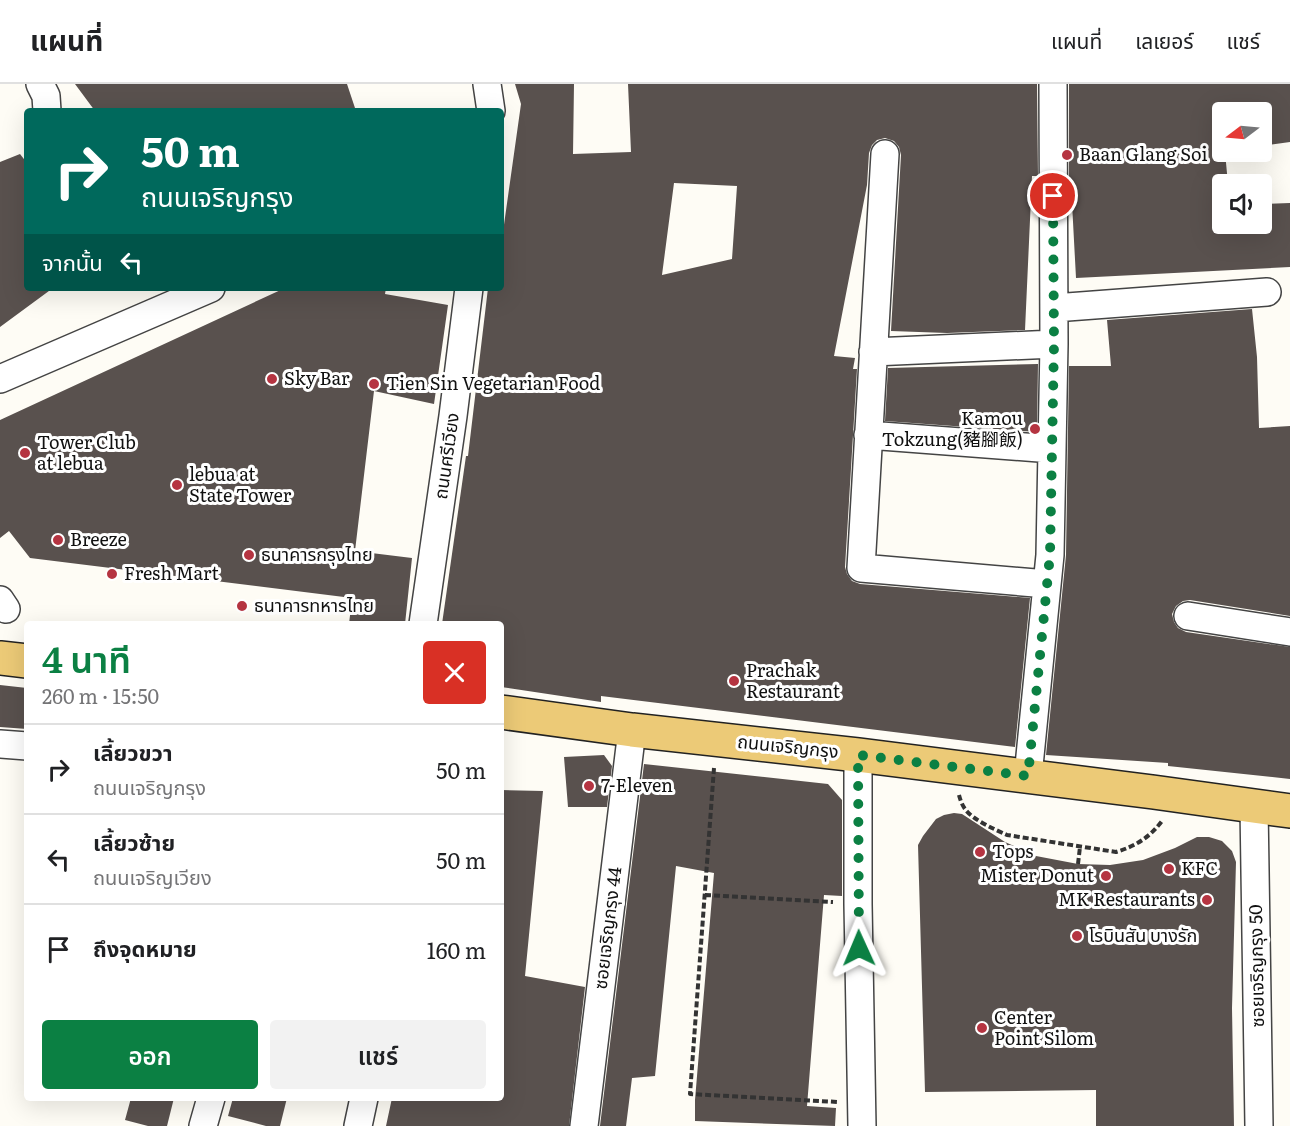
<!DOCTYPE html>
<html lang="th">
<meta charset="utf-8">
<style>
:root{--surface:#fff;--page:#f2f2f2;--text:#202124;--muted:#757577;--line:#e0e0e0;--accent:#0b8043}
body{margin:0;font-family:Literata,"Noto Sans SC","Noto Sans Thai",serif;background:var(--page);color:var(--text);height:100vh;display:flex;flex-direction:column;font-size:22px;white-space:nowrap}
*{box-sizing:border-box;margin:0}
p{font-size:20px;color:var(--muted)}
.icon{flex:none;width:33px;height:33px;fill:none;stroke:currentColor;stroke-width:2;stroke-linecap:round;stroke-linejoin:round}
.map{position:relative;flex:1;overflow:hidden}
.side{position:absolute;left:24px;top:537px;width:480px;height:480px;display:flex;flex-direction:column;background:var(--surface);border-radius:6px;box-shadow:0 6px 24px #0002}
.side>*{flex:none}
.top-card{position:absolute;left:24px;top:24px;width:480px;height:183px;border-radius:6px;box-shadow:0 6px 24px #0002;background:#00695c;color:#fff;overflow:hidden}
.needle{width:39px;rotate:254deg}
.controls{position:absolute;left:1212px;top:18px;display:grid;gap:12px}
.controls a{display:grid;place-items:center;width:60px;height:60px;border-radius:6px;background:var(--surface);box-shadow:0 6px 24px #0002;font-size:30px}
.pin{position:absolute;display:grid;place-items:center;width:51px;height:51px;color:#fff;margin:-26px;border:3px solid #fff;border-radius:50%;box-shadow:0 2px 6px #0007}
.me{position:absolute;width:66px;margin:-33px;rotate:359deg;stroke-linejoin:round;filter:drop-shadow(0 0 4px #0008)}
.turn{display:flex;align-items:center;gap:21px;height:126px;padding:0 18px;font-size:27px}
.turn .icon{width:78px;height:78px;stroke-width:2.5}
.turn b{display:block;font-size:42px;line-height:51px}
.then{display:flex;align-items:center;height:57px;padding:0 18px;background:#0003;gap:12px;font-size:22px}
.round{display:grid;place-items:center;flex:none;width:63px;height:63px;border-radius:6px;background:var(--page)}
.headline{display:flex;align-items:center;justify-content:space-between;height:102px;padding:0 18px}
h1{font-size:36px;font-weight:600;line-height:45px;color:var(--accent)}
.action{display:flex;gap:12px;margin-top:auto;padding:12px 18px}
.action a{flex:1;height:69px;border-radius:6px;background:var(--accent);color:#fff;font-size:24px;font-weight:600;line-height:69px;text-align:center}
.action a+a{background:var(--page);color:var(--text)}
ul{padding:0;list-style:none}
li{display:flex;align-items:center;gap:18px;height:90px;padding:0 18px;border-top:2px solid var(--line)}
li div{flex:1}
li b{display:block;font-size:22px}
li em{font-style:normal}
header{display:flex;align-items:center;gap:36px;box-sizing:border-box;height:84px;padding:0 30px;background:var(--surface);border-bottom:2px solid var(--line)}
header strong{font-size:28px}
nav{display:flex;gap:33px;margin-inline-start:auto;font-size:21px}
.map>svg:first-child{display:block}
.building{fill:#59514e;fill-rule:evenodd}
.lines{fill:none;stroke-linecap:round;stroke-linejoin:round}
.minor-casing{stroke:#444;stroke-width:30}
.major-casing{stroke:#222;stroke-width:36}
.path{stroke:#333;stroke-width:4;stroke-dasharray:6 3;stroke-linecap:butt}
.minor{stroke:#fff;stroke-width:27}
.major{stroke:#ecca77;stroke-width:33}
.route{stroke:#0b8043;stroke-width:10;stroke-dasharray:0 18}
.poi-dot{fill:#b53441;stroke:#fff;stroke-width:2}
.labels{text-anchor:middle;stroke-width:6;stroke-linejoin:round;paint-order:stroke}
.poi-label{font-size:18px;fill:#111;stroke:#fff;text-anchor:start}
.street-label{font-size:18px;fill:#111;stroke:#fff}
</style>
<header>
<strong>แผนที่</strong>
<nav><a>แผนที่</a><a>เลเยอร์</a><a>แชร์</a></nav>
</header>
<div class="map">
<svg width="1290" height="1042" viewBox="0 0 1290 1042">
<rect width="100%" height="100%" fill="#fefcf5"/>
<path class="building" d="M75,0h272l9,27h-261z
M515,0h59l-1,70 58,-2 -3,-68h409l1,92h-6l-7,154 -78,3 -56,-2 10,-176 -2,-8 -5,-6 -9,-3 -8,2 -5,5 -3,8 -2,32 -33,171 21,2 -2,11h4l-12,198 2,7 5,7 8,3 170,14 -15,149 -414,-51v6l-100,-15v-63h-59l24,-168h2l20,-168h13v-42l20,-142zM674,99l63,3 -5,73 -70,16z
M1069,0h221v58l-28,4v-34h-40v40h3l3,32h-6v40h40v-20l28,-1v64l-214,11 -4,-75 -3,-10z
M20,70l7,9v125h26l-53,39v-165z
M285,204h101l-1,6 63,11 -14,99 -60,-13 -19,160 57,7 -7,66h-56l3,-26 -322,-40 -21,-27 -9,7v-118z
M1252,225l5,48 2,71 31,-2v190l-100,-16 -7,1 -7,5 -4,8 2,8 4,6 8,4 104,15v132l-122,-13v-3l-122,-8 20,-200 3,-189h42l-4,-46z
M1038,280l-1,68 -152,-11 3,-53z
M0,601l27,3v41l-27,-2z
M604,671l8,11 -5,41h-39l-4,-50z
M644,680l184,20 14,16v96l-18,-1 -17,211 29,2 -1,18 -140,-5v-21l19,-227 -38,-7 -21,210 -23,2 -6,48h-26z
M501,706l42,1 -18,185 60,11 -16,139h-183l6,-28h109z
M954,729l8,1 43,28 31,14 42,8 32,1 33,-5 32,-12 22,-11h12l13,4 10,10 4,11 -4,146 2,118h-138v-36l-171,2 -7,-247 5,-9 13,-17 8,-4z
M131,1014h43l-7,28h-19l-23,-6z
M233,1014h54l-7,28h-14l-38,-10z"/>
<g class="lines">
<defs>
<path id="minor" d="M40,0l6,12 1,15
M487,0l4,27
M885,70l-24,414 186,16
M1054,224l213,-16
M873,268l181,-8
M0,295l211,-91
M868,351l184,14
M0,516l6,9
M1188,532l102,16
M423,540l30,-208 16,-128
M0,660l27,2
M858,671v149l4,222
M1028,692l22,-221 4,-211 -1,-260
M1254,723l5,319
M203,1042l8,-28
M358,1042l6,-28
M584,1042l48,-396"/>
<path id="major" d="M0,574l27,3
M501,628l131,18 226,25 295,37 137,19"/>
</defs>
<use href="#minor" class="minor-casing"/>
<use href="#major" class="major-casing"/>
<path class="path" d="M714,684l-24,326 148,8
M959,711c1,4 3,10 6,14 8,11 29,20 42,26l109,17c20,-6 34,-15 46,-31
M1078,780l2,-17
M705,811l128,7"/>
<use href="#minor" class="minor"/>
<use href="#major" class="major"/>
</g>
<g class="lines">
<path class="route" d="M859,864l-1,-193 170,21 22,-221 4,-211 -1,-148"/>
</g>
<g class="poi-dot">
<circle cx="1067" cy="71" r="6"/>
<circle cx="272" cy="295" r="6"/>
<circle cx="374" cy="300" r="6"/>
<circle cx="1035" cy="345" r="6"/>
<circle cx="25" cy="369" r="6"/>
<circle cx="177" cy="401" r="6"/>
<circle cx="58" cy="456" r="6"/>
<circle cx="249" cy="471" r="6"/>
<circle cx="112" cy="490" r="6"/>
<circle cx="242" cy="522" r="6"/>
<circle cx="734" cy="597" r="6"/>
<circle cx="589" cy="702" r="6"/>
<circle cx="980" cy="768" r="6"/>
<circle cx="1169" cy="785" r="6"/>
<circle cx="1106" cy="792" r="6"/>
<circle cx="1207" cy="816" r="6"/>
<circle cx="1077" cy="852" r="6"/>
<circle cx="982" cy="944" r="6"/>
</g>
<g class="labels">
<g class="poi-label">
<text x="1079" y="77">Baan Glang Soi</text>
<text x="284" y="301">Sky Bar</text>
<text x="386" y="306">Tien Sin Vegetarian Food</text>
<text x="1023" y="341" text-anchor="end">Kamou<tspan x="1023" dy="21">Tokzung(豬腳飯)</tspan></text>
<text x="37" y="365">Tower Club<tspan x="37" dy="21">at lebua</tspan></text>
<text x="189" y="397">lebua at<tspan x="189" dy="21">State Tower</tspan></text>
<text x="70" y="462">Breeze</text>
<text x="261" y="477">ธนาคารกรุงไทย</text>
<text x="124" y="496">Fresh Mart</text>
<text x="254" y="528">ธนาคารทหารไทย</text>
<text x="746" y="593">Prachak<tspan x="746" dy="21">Restaurant</tspan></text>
<text x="601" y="708">7-Eleven</text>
<text x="992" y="774">Tops</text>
<text x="1181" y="791">KFC</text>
<text x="1094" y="798" text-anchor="end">Mister Donut</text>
<text x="1195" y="822" text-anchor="end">MK Restaurants</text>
<text x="1089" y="858">โรบินสัน บางรัก</text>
<text x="994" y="940">Center<tspan x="994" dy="21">Point Silom</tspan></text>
</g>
<g class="street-label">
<text transform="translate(447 372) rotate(-82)" y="6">ถนนศรีเวียง</text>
<text transform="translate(788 663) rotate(6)" y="6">ถนนเจริญกรุง</text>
<text transform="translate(608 844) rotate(-83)" y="6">ซอยเจริญกรุง 44</text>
<text transform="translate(1257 882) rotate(-91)" y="6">ซอยเจริญกรุง 50</text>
</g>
</g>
</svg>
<div class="controls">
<a><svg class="needle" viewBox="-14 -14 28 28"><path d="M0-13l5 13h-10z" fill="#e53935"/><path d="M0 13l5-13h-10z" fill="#757577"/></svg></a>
<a><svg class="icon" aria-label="sound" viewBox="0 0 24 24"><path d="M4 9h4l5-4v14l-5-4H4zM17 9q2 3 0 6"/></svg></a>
</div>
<div class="pin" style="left:1053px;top:112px;background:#d93025"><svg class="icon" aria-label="arrive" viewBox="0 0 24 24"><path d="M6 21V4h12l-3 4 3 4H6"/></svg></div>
<svg class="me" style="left:859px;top:864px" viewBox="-20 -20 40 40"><path d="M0-17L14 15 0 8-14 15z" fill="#0b8043" stroke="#fff" stroke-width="4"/></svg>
<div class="top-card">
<div class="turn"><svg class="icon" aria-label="right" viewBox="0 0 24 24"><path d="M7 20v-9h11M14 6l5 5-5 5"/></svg><div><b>50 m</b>ถนนเจริญกรุง</div></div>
<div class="then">จากนั้น<svg class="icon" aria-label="left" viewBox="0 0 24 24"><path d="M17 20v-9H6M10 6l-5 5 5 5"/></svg></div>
</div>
<section class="side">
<div class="headline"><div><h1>4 นาที</h1><p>260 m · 15:50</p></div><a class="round" style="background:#d93025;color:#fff"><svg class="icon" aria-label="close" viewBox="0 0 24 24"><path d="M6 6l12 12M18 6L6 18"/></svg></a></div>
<ul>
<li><svg class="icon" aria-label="right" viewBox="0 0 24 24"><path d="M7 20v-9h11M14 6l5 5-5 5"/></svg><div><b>เลี้ยวขวา</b><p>ถนนเจริญกรุง</p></div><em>50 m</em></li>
<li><svg class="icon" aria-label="left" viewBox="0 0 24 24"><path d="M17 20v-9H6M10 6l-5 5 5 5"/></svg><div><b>เลี้ยวซ้าย</b><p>ถนนเจริญเวียง</p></div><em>50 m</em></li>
<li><svg class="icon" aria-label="arrive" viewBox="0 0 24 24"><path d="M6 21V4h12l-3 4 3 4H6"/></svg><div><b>ถึงจุดหมาย</b></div><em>160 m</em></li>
</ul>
<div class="action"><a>ออก</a><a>แชร์</a></div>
</section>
</div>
